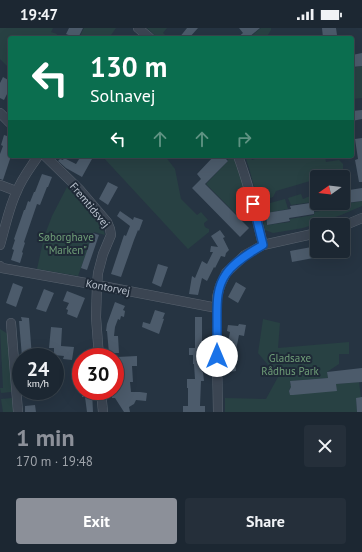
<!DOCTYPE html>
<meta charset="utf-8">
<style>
:root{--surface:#1c2732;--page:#252f3a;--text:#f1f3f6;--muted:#a0a5ac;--line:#3a444d;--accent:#8c9099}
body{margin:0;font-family:"PT Sans",sans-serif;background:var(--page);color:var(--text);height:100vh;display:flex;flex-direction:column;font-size:15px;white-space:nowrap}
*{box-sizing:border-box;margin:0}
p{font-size:13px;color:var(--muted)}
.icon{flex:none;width:22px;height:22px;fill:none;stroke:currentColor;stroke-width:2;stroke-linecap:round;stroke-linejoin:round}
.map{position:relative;height:384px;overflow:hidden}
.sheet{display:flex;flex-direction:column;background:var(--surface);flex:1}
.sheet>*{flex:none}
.hud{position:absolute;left:8px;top:8px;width:346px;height:122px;border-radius:4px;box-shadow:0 4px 16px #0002,0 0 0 1px var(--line);background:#0b6e4f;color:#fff;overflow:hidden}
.needle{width:26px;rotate:256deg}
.fabs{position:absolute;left:310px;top:142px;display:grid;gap:8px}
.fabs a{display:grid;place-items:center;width:40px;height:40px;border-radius:4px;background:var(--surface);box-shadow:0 4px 16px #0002,0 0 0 1px var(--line);font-size:20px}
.speed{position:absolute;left:12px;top:320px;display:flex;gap:8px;font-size:20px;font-weight:700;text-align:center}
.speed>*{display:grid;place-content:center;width:52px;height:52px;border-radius:50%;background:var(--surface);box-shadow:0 4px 16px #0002,0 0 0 1px var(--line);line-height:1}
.speed small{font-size:10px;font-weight:400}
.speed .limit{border:6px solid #d22;background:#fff;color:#111}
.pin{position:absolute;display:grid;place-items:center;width:34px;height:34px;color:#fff;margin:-17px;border-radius:8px;box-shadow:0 2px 6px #0006}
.me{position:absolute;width:44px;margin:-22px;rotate:0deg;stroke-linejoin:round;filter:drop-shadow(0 0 3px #0008)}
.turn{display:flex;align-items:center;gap:14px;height:84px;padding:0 16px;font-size:18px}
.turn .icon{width:52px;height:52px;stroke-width:2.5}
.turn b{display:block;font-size:28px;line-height:34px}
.lanes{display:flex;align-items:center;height:38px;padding:0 16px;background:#0003;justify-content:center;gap:20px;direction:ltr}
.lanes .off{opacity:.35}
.round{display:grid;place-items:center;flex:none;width:42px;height:42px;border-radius:4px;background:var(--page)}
.overview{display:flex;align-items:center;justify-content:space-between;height:68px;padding:0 16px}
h1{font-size:24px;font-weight:700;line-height:30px;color:var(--accent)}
.action{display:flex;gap:8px;margin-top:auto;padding:8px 16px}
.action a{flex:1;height:46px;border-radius:4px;background:var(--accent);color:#fff;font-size:16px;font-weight:700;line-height:46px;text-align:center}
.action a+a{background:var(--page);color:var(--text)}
.status{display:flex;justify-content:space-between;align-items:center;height:28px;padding:0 20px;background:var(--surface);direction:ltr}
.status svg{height:11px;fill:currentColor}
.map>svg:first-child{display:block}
.green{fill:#284143}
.building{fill:#4c5b6b}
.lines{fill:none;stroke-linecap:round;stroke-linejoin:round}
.minor-casing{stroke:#59636f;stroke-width:10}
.minor{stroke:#3b4552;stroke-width:9}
.route-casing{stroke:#114b97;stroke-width:10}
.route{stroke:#1a73e8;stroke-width:7}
.labels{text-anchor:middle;stroke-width:4;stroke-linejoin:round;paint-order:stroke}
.street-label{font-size:11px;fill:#b8c0cc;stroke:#1f2a37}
.park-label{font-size:11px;fill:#6f9d77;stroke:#1f2a37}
</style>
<div class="status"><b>19:47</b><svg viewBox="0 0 49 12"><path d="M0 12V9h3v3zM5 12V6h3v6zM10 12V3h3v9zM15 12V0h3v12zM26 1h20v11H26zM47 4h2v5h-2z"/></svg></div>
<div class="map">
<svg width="362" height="384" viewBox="0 0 362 384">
<rect width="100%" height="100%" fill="#263442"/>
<path class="green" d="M0,0h53l-2,4 6,2 -2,4h-45v31l-10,-10z
M84,0h32l-7,10h-30z
M147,0h20l-4,5 4,4v1l-4,-1 -5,1z
M261,0h10v2l-5,8h-17z
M362,38v32l-10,1v-31z
M102,128h63l10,13 6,30 16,16 4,-3 7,8 -4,3c0,4 2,5 5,6v3l-21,17z
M228,128h5l11,32 8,31 -9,2 -37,-37 22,-23z
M245,128h6l1,4 10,-4h58v2l5,-1 1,5 13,-2 4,4v9l-3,4h-23v2l-41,12 -3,6 -3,1 -2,-6 -6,2 2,6h-6l-9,-32z
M67,159c8,9 37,37 38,48l-11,-3 -16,44 -41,-7 7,-32 8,-21z
M301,166l2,5 7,-3 2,6 -21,3 -3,-7z
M285,171l3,10 -27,5 -2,-8z
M362,173v5l-21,9 -19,7 -19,6 -30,5 -8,-3 -2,-9 3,1 1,3 23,-3v-3l24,-4v-3l25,-4v-3z
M263,291l17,4 -2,25 71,-6v12h-10v10l-12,8 1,6 -38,3v4h2v2l-2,1 -1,3 1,3 46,-10 23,-2 2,16h-5l1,14h-132v-14l41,1 12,-22 -20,-24z
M0,301l8,5 4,57 -1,1 -10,1 -1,-5h3z
M12,370l1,14h-10l-2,-13z"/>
<path class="building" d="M69,0h14l-5,10h-8l1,-2 -5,-2z
M187,0h11l-9,10h-10z
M239,0h21l-12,10h-11l6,-5z
M322,0h14l1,7h-3v3h-11z
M362,25v13l-10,1v-12z
M3,49l7,4v7l-6,12 -4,-2v-15z
M362,82v9l-10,2v-10z
M4,107l6,2v19h1l-8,24 -3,-1v-25l3,-8 -2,-1z
M362,110v44h-3l-4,-22 3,-1 -3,-20z
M81,128h5l6,3 -10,18 -16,-9 -8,-7 2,-2 3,1 1,-2 12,6z
M214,128h9l5,5 -23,23 44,44 -9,9 -48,-49 9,-9 -4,-5z
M42,146l10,3 -4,10h-1l-7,18 -3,-1 -13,38 1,1 -3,9 1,1 -3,10 -9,-3 3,-10 -2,-1 3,-9 -1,-1 10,-29h1l3,-9 2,1 4,-10h1z
M108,154l10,5 -10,18 -9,-6z
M362,160v13l-16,2h1v3l-33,5v3l-25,4 1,3 -23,4 -1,-12 25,-4 -1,-3 27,-4v1h26v-12z
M120,183l13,9 1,-3 9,3 -4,11 -1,-1 -4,10 -13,37 -10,-3 13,-39 2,1 4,-10 -13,-10z
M220,202l5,7 -2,1 6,12 -3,3 -1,4 -4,-1 -6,12 -1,-1 -7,14 -5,-3 -4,17 -9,-1 3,-18 3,2 7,-17 5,3 6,-12h-3l1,-6 7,1 -7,-11z
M93,205l6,2 -12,35 -6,-2z
M317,218v5h18v3l-43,8 -2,-11z
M158,236l10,3 -7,20 -9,-4z
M236,254l10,6 -8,15 -10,-6z
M13,255l10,4 -7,20 -10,-4z
M44,261l10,4 -8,19 -10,-3z
M67,263l18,7 -8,20 -10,-4 1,-4 -2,-1 3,-6 -6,-2z
M115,274l10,4 -2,4 2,1 -1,6 -3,-1 -1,4 -2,-1 -3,8 -1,9h4l1,17h-10l-2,-22h-1l1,-7z
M155,282l10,3 -2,5h-1l2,1 -5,15 -17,-7 1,-5 7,2z
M21,289l8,1 3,39h-10l-3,-36h3z
M195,289h7v55h1l1,9h-3l-1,25h5v6h-22v-6h5v-18h-1v-9h8l-1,-15h-1v-9h-4v-7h6z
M239,296l7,1 -2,11 -5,-1 -3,15 -9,-2 3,-16 -3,-1 1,-6 10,1z
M51,299l11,1 -1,18 13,1 -2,13 -9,-1 1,-3 -10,-1v-7h-5z
M137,328v10h-5l1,16h-3l1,10h9l7,1 -1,8 -10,-1 -2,4 -5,3 1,5h-6l-9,-14h-3v-6h3v-28h2v-7z
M228,331h7l1,12 -8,1z
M62,339v10h-7v-9z
M362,340v14l-26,2 1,7 -44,4h-3l-1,-4 2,-4 -1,-6 38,-3 -1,-6z
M82,363h10l1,21h-6l-2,-15h-3z
M362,369v15h-5l-1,-14z
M35,377l1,7h-11v-6z"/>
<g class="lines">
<defs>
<path id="minor" d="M138,0l12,10
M0,85l10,10
M45,128l34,33 28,33 3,7 1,6 -8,19 -5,19 -1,12 -1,32 3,40
M238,128c11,29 18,59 25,89
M0,157l16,6
M343,198l19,-8
M0,217c5,-17 9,-38 17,-54 5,-13 14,-24 21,-35
M0,238l2,2 95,17 120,23
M11,295l7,89
M101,363l2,21
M218,384l-1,-56v-59l3,-11 6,-13 19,-18 18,-10 54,-12"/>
</defs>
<use href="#minor" class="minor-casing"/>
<use href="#minor" class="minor"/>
</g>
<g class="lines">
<defs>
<path id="route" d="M217,328c0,-11 0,-23 0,-34 0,-17 -1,-34 9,-48 8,-12 25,-22 37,-29l-10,-41"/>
</defs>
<use href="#route" class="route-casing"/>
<use href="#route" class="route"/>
</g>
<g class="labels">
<g class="street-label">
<text transform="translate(90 177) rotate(50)" y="4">Fremtidsvej</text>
<text transform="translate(108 259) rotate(11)" y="4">Kontorvej</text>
</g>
<g class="park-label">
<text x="66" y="213">Søborghave<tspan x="66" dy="13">"Marken"</tspan></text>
<text x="290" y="334">Gladsaxe<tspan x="290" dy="13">Rådhus Park</tspan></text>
</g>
</g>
</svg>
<div class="fabs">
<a><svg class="needle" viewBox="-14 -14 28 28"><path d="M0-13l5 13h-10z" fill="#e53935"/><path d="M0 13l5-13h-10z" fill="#a0a5ac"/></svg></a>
<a><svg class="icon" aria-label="search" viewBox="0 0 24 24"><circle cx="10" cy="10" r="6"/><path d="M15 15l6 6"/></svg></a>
</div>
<div class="speed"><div>24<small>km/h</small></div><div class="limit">30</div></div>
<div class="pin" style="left:253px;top:176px;background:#d93025"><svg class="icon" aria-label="arrive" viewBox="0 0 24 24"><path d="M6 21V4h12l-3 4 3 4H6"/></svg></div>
<svg class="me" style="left:217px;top:328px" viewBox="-20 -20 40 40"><circle r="19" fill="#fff"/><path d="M0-13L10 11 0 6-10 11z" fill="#1a73e8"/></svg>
<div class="hud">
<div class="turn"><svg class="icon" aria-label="left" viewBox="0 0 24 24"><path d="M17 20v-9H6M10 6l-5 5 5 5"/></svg><div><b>130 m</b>Solnavej</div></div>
<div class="lanes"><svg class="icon" aria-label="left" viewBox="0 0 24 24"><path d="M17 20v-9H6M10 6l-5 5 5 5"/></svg><svg class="icon off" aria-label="ahead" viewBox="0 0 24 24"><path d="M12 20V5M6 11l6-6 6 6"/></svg><svg class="icon off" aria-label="ahead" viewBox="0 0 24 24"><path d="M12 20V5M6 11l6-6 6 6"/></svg><svg class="icon off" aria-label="right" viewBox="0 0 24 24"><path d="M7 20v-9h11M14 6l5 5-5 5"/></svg></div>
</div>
</div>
<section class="sheet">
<div class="overview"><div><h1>1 min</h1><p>170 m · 19:48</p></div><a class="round"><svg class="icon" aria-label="close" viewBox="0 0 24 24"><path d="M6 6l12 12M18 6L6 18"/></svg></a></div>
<div class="action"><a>Exit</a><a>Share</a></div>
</section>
